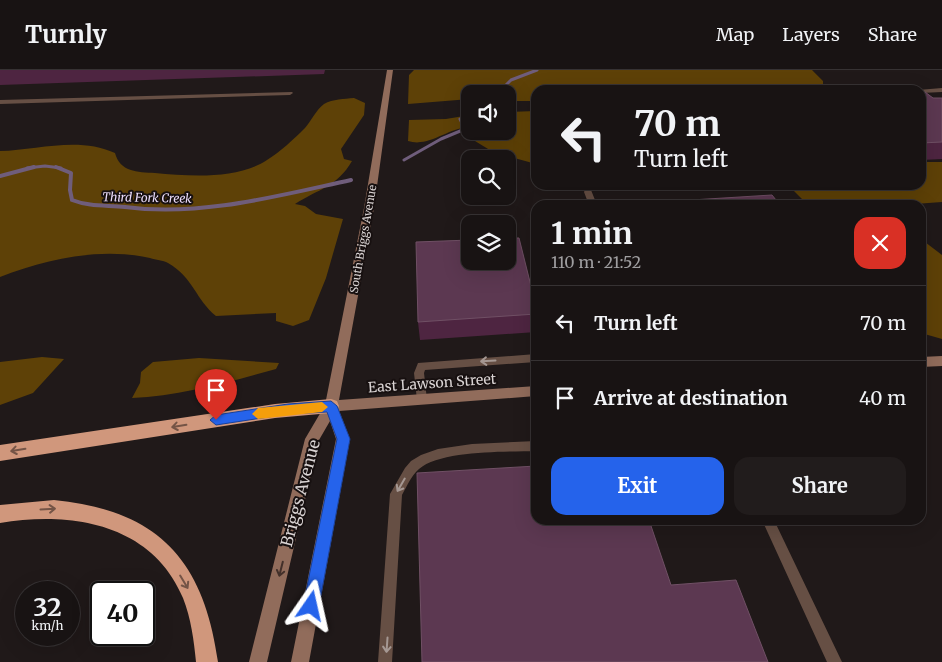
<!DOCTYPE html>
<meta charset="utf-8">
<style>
:root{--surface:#181313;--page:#211c1c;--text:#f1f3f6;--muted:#9f9ea0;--line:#363233;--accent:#2563eb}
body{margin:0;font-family:Merriweather,serif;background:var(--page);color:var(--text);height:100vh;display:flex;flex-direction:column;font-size:19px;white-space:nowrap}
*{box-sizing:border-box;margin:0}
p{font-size:16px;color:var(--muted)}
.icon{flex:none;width:28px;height:28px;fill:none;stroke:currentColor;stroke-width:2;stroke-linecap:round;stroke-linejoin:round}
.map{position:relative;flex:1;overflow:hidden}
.sheet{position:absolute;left:531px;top:130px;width:395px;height:325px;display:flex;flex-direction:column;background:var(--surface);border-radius:15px;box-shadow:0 5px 20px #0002,0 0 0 1px var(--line)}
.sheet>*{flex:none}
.banner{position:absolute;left:531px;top:15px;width:395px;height:105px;border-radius:15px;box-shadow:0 5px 20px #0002,0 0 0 1px var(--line);background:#181313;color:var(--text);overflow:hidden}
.fabs{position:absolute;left:461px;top:15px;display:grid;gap:10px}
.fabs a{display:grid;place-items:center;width:55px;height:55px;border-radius:10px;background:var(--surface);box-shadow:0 5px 20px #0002,0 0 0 1px var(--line);font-size:25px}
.speed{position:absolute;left:15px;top:511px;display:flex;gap:10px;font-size:25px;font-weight:700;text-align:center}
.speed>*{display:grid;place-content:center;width:65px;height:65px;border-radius:50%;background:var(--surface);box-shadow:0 5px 20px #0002,0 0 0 1px var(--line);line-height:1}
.speed small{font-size:12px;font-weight:400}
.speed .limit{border:2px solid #111;border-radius:8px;background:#fff;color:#111}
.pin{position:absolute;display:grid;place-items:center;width:42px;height:42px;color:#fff;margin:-51px -21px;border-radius:50% 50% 50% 0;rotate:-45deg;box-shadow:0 0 5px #0007}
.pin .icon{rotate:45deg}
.me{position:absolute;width:55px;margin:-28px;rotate:11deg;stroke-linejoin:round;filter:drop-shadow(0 0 4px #0008)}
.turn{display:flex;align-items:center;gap:18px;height:105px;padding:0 20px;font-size:22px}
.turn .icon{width:65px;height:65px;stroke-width:2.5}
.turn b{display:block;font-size:35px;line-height:42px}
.round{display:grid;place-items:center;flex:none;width:52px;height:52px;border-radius:15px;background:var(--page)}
.head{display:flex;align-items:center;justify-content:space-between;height:85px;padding:0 20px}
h1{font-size:30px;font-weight:700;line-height:38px}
.button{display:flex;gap:10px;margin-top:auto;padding:10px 20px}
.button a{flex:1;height:58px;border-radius:15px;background:var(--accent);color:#fff;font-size:20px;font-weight:700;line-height:58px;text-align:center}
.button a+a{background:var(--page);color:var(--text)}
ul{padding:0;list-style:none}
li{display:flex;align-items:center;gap:15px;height:75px;padding:0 20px;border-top:1px solid var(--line)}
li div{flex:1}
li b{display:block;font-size:19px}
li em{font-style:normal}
header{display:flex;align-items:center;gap:30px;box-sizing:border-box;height:70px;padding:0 25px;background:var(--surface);border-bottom:1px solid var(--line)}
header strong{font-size:24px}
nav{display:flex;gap:28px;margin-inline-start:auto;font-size:18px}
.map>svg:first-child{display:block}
.forest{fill:#5e4107}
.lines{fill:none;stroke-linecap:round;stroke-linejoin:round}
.stream-far1{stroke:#6f5d7b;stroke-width:3}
.stream{stroke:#6f5d7b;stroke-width:4}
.lane{fill:#664f44;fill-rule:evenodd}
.street{fill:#664f44;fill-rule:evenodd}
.secondary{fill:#916c5b;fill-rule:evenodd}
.highway{fill:#d0977c;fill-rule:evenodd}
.wall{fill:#4e2541}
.building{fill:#5c3851;stroke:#705065}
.oneway{stroke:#a59893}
.oneway2{stroke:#745446}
.oneway3{stroke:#42302a}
.route{fill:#2563eb;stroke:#184099}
.slow{fill:#f59e0b}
.labels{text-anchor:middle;stroke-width:4;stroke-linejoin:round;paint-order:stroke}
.far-street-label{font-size:11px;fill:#d9d3d3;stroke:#171010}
.far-water-label{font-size:12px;font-style:italic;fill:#ebdcfa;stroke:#171010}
.street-label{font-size:14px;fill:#d9d3d3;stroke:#171010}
.near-street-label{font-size:16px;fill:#d9d3d3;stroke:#171010}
</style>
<header>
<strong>Turnly</strong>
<nav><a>Map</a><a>Layers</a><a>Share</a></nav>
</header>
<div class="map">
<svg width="942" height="592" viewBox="0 0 942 592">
<rect width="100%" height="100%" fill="#201919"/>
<path class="forest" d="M414,0h398l11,11v3l-25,6h-262v11h-28v-7h-38v5l-62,5 1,-29z
M354,28l11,5 -1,12 -23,34 3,10 8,2c-15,26 -34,28 -57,43l10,2 11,8 27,5 -17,59 -17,42 -16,6 -17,-5v-8l-60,3c-20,-16 -23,-39 -48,-53 -5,-3 -12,-3 -18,-5 -50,-11 -103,1 -150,19v-126c37,-1 79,-15 115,2 5,19 22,19 40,20 34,3 82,7 112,-13 13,-8 27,-21 38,-32 6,-7 11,-18 19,-24 9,-5 20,-5 30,-6z
M536,41v53l-43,-12 -18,-11 8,-7 -5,-3h30v-19z
M470,45v13c-20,-2 -40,20 -62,13l1,-21 37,-1z
M921,92h21v40l-41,3h-93l-14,-14 -55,-6h182z
M921,169l21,16v84l-21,-6z
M42,287l22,2 -31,34 -33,12v-43z
M199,288l80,5 -3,6c-47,13 -96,27 -144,29l8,-15 1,-11 12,-10z"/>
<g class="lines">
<path class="stream-far1" d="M497,24l14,-14 26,-10
M404,90l37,-21 24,-10 -5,-10 10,-5
M27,98l18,-2 16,2"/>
<path class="stream" d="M56,97l15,6 -1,17 2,10c18,7 34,5 53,7 75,10 152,-11 226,-27
M0,106l34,-9"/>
<path class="lane" d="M292,22l1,1 -3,2 -290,9v-4z
M585,120h6l6,15h-8l-5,-13z
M536,284v8l-111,8 -1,3 3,27 -1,3 -4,1 -4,-1 -1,-3 -3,-27 4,-10z
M536,371v10c-29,1 -95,-1 -117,18 -8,7 -12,17 -17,26l-10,167h-14l12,-168 15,-26 6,-7 10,-6 17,-6 34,-5z
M762,450h12l68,142h-15z"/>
<path class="street" d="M942,18v4l-21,1v-3h-3z"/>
<path class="secondary" d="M387,0h6l-19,138 -35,192 197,-14v10l-197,15 11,28 -41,223h-18l45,-223 -6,-18 -11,19 -52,222h-18l56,-223 20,-34 39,-197z
M942,286v10l-21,1v-10z"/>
<path class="highway" d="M331,329l6,2 2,5 -2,5 -6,2 -56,5 -275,43v-16l275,-41z
M54,430c104,10 150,60 164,162h-22c-2,-21 -5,-44 -13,-64 -31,-75 -113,-87 -183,-75v-18z"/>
</g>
<path class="wall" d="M0,0h325l-1,4 -324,11z
M921,22l12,6h9v61l-21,1z
M536,236v26l-116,8 -2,-18z"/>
<path class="building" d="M921,22h4l8,6h9v44l-21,1z
M772,125l8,10h-153v-1z
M508,168h11l17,68v8l-118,8 -2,-80 54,-2v21h38z
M536,396v54h113l22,65 65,-5 32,82h-346l-5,-189z"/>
<defs><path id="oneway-shaft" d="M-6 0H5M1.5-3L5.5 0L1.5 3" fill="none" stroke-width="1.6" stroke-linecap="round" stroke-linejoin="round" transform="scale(1.25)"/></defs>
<g class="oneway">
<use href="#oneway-shaft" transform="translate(488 291) rotate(177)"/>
<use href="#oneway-shaft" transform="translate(401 415) rotate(120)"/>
<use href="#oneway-shaft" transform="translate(387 575) rotate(94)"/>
</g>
<g class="oneway2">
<use href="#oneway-shaft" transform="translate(179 356) rotate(171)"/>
<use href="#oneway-shaft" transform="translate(18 380) rotate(171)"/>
<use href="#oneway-shaft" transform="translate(48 439) rotate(-3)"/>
<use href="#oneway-shaft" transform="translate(184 512) rotate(59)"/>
</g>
<use class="oneway3" href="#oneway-shaft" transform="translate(281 499) rotate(104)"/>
<path class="route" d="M331,331l6,5 13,33 -31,167 -3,6 -5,2 -6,-2 -2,-6 34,-167 -10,-27 -39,2 -72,11 -6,-5 6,-5 72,-11z"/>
<path class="slow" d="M322,332l6,5 -6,5 -64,7 -6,-5 6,-6z"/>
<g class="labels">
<g class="far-street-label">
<text transform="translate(363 169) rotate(-80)" y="4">South Briggs Avenue</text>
</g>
<g class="far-water-label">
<text transform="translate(147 128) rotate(1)" y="4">Third Fork Creek</text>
</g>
<g class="street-label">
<text transform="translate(432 313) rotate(-4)" y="5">East Lawson Street</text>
</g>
<g class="near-street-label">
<text transform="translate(300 423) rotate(-75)" y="6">Briggs Avenue</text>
</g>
</g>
</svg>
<div class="fabs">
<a><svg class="icon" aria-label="sound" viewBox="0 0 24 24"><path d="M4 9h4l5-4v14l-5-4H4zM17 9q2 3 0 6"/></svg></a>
<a><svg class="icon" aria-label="search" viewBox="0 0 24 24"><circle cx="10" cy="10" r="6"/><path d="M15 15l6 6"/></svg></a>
<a><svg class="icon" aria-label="layers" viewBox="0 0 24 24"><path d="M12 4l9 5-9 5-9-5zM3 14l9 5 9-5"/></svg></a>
</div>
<div class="speed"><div>32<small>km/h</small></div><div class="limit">40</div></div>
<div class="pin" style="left:216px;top:350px;background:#d93025"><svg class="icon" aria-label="arrive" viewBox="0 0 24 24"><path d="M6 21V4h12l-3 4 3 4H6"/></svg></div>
<svg class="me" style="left:311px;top:536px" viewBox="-20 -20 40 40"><path d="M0-17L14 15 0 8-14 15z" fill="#2563eb" stroke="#fff" stroke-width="4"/></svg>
<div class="banner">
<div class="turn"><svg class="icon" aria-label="left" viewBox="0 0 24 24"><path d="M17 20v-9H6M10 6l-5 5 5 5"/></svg><div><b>70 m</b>Turn left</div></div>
</div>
<section class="sheet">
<div class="head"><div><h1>1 min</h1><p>110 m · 21:52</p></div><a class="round" style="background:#d93025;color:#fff"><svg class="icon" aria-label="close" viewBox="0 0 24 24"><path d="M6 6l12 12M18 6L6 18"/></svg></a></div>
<ul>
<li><svg class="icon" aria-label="left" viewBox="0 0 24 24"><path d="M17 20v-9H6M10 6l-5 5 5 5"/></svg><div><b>Turn left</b></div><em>70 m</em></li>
<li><svg class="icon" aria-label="arrive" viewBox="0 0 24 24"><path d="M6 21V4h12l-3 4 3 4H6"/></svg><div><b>Arrive at destination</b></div><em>40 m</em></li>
</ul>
<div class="button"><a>Exit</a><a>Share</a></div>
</section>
</div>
